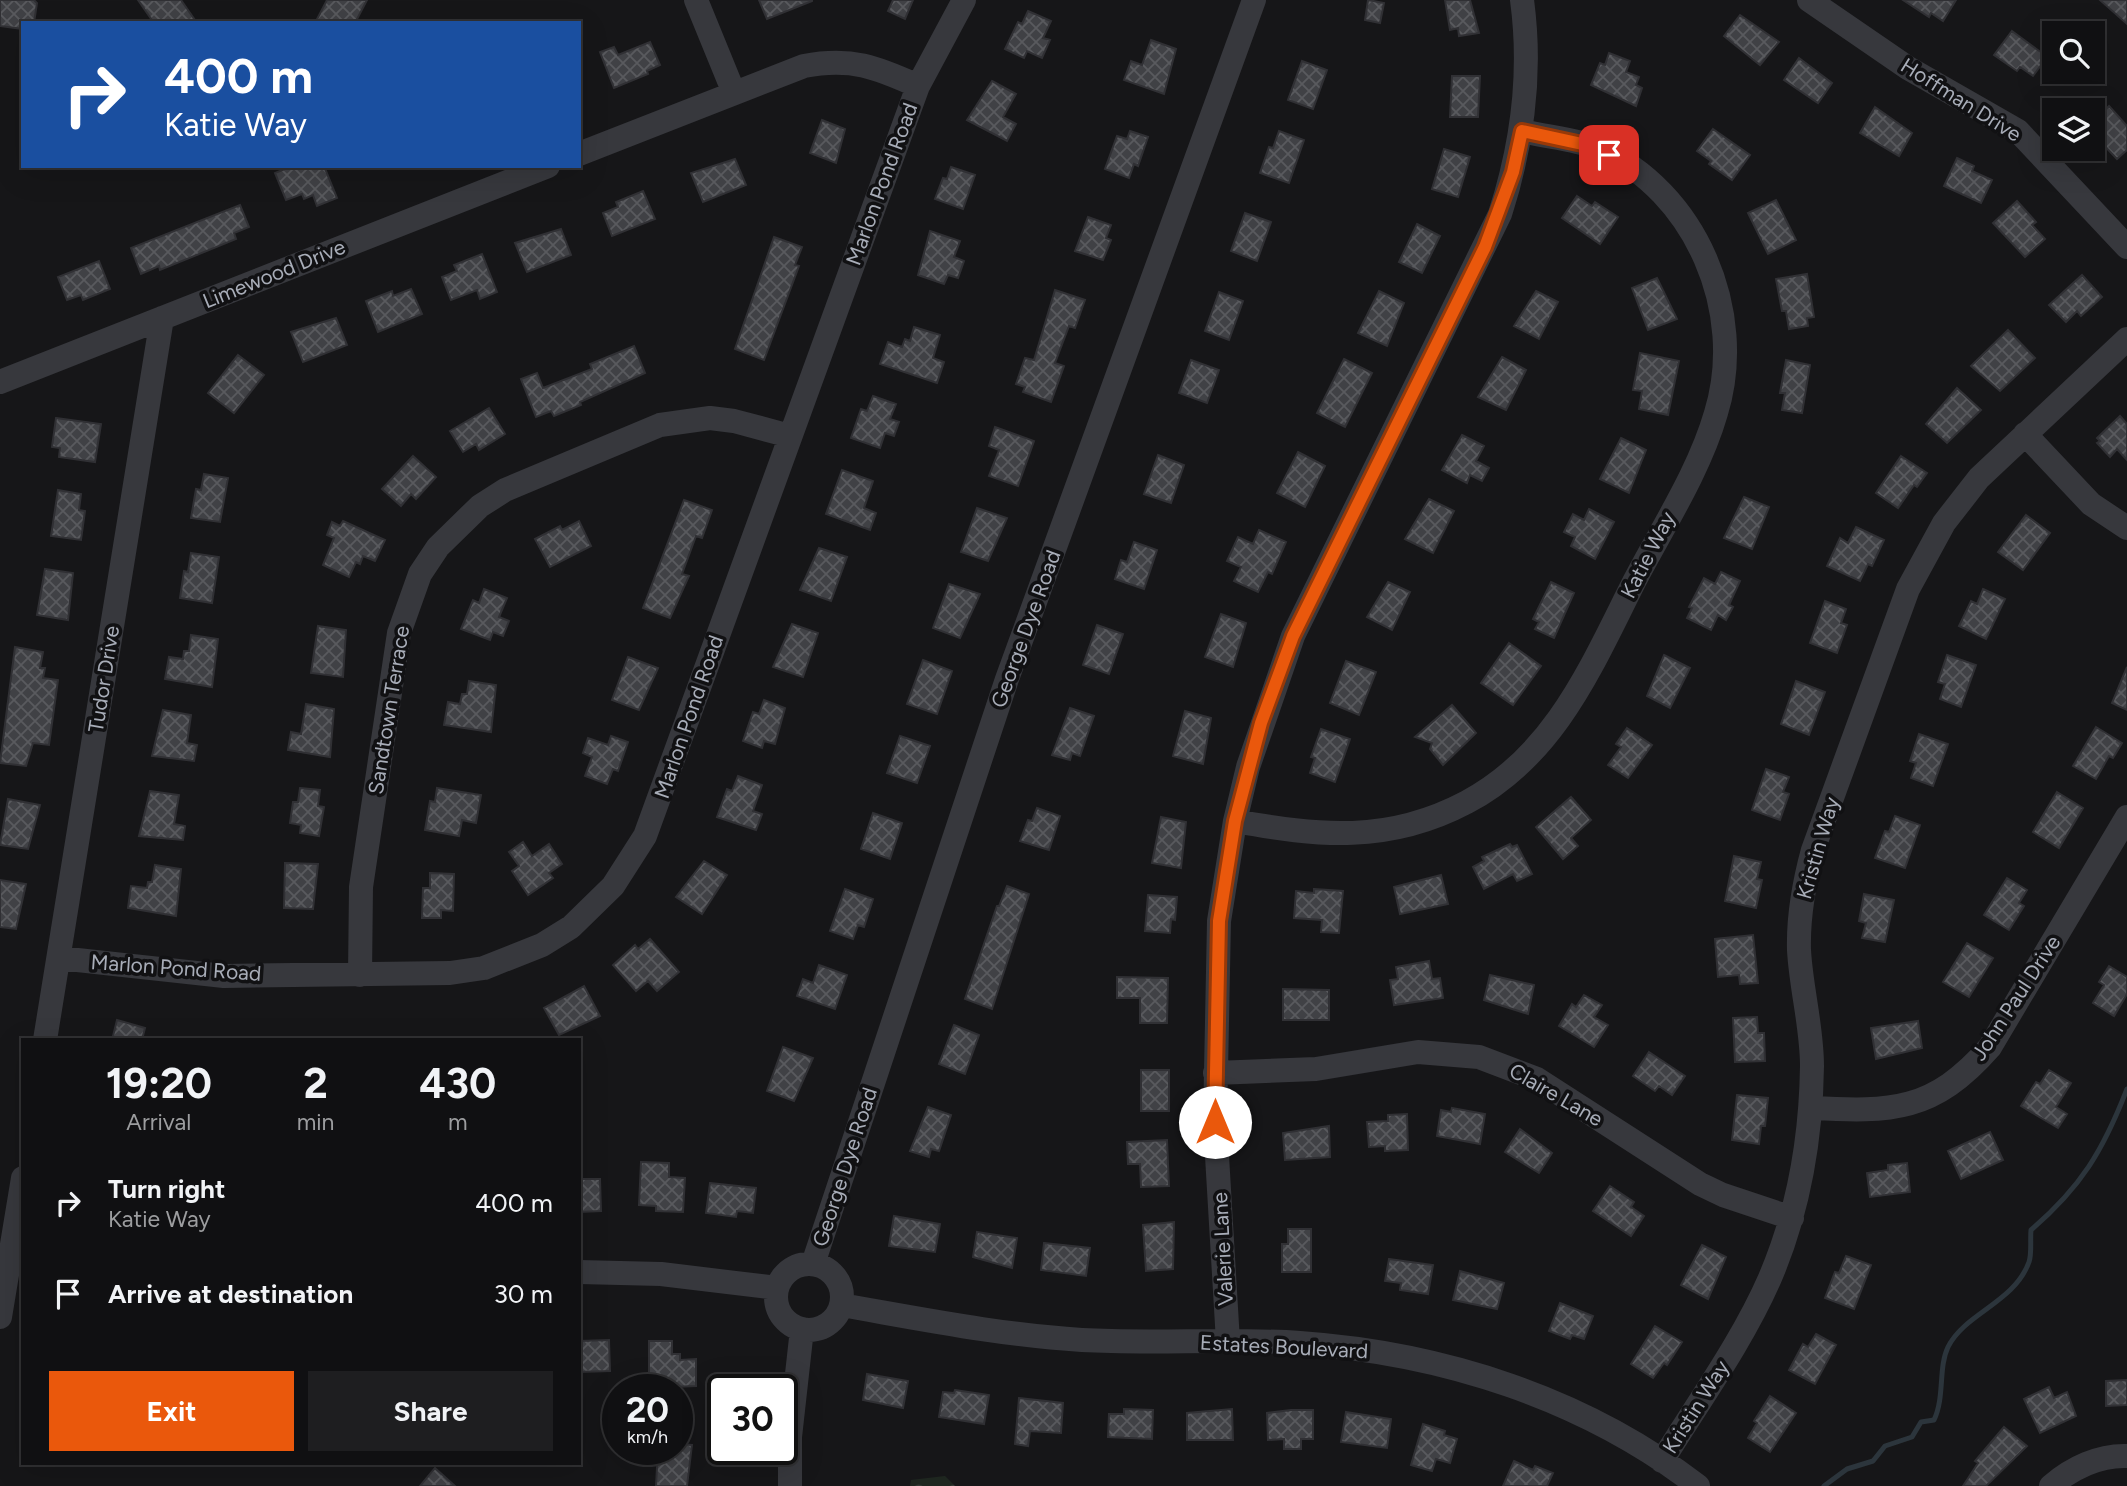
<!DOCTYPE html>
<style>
:root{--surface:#101012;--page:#1e1e20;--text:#f1f3f6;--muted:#9c9d9f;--line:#303032;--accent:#ea580c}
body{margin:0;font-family:Figtree,sans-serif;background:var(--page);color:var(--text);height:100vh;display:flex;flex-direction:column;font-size:26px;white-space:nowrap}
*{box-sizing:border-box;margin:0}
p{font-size:23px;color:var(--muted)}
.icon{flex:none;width:38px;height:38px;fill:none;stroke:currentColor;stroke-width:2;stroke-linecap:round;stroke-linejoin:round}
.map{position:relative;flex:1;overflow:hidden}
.side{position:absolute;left:21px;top:1038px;width:560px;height:427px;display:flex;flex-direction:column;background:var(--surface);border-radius:0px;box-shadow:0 7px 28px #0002,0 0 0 2px var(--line)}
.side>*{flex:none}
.banner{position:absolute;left:21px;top:21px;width:560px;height:147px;border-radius:0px;box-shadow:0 7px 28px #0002,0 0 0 2px var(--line);background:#1a4fa0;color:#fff;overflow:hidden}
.buttons{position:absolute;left:2042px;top:21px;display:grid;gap:14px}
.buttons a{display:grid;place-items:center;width:63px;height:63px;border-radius:0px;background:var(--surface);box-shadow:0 7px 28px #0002,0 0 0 2px var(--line);font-size:35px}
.speed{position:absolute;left:602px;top:1374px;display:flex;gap:14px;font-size:35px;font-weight:700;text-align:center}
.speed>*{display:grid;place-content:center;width:91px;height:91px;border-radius:50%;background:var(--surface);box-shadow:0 7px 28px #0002,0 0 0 2px var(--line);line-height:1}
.speed small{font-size:18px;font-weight:400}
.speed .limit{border:4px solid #111;border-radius:10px;background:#fff;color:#111}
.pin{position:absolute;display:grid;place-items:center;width:60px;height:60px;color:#fff;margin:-30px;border-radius:14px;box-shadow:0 4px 10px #0006}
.me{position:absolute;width:77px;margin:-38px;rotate:0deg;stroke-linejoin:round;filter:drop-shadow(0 0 5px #0008)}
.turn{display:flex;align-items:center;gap:24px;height:147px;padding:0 28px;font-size:32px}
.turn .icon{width:91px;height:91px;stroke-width:2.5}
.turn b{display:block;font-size:49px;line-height:60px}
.eta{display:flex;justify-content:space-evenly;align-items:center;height:119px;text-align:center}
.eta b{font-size:42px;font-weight:700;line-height:49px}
.action{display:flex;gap:14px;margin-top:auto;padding:14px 28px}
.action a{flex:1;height:80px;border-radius:0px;background:var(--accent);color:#fff;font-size:28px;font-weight:700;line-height:80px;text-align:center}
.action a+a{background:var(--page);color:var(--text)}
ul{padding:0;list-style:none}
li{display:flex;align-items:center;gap:21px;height:91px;padding:0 28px}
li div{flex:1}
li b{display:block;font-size:26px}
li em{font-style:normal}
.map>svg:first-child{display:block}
.forest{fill:url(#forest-crowns)}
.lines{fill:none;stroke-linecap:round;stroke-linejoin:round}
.stream{stroke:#2c353c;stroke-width:5}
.building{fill:url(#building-cross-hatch);stroke:#303034;stroke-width:2}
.minor{stroke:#37383d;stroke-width:24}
.route-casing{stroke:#983908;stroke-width:18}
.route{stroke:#ea580c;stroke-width:12}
.labels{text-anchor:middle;stroke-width:7;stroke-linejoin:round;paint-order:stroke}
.street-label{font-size:21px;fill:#a8adb8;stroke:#111113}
</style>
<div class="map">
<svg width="2127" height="1486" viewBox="0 0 2127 1486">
<defs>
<pattern id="forest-crowns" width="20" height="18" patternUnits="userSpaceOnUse" patternTransform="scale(1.75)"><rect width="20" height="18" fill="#1e261f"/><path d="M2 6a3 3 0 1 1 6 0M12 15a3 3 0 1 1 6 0" fill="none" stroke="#3c433d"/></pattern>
<pattern id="building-cross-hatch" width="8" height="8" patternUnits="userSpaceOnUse" patternTransform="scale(1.75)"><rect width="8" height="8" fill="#404145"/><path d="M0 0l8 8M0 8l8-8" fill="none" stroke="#595a5e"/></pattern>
</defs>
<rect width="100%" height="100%" fill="#161618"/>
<path class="forest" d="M945,1476l10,10h-45l1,-6z"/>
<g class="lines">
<path class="stream" d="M1824,1486l23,-17 26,-8 12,-15 27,-9 9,-15 13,-2c11,-23 4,-52 14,-73 17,-34 66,-44 81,-85 3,-8 1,-23 2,-32 50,-43 72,-79 96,-141"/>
</g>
<path class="building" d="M0,0h34l3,3 -3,20h-11v6l-23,-3z
M138,0h43l16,23h-43z
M327,0h40l-12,23h-40z
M759,0h53v1l-45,18z
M893,0h20l-8,19 -17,-8z
M1368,0l16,3 -4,20 -15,-3z
M1445,0h25l9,33 -20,3 -1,-8 -8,2z
M1903,0h53l-13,21 -12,-8 -2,4z
M2100,0h27v24z
M1028,11l23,10 -8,17 7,2 -8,18 -15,-7 -3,7 -19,-9 13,-27 4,2z
M1740,15l39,27 -19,23 -36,-29z
M2012,31l35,26 -14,19 -13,-9 -3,4 -23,-16z
M1151,40l25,9 -12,45 -40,-14 7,-19 11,4z
M650,42l10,23 -13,6 1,3 -34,14 -14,-36 14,-5 4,8z
M1609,53l21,8 -4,11 13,5 -3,8 6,3 -6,18 -45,-21 9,-22 5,2z
M1799,58l33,25 -14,20 -34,-23z
M1302,61l25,9 -14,39 -25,-9z
M1452,76h28l-2,41h-28z
M992,81l24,13 -13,23 13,7 -9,17 -40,-21z
M2109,106l18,20v24l-10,9 -19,-20 5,-5 -10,-11z
M1875,107l37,26 -13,23 -39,-23z
M822,120l23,9 -9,34 -26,-10z
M1713,129l37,26 -18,25 -23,-16 2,-3 -14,-10z
M1130,131l18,6 -10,29 -4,-2 -5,14 -24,-9 12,-33 10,3z
M1279,131l25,9 -15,43 -29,-10 9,-26 4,1z
M1444,149l26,8 -12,40 -26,-8z
M1957,158l17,8 -2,5 20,9 -11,23 -37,-17z
M735,159l11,26 -43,17 -12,-29z
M292,166h32l13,32 -20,8 -4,-11 -9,4 -2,-5 -16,6 -11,-27z
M951,167l24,8 -12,34 -28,-10 8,-21 4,1z
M643,191l12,28 -43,17 -9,-23 15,-6 -2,-5z
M1577,196l15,10 3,-4 23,15 -18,27 -38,-26z
M1776,200l20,40 -28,14 -20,-41z
M2017,201l19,21 -4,3 13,14 -20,18 -32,-34z
M240,205l9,22 -15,6 2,6 -76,31 -1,-4 -18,8 -10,-26z
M1245,213l26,9 -14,39 -26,-10z
M1088,217l23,8 -5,13 5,2 -8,20 -28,-9z
M1417,224l23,12 -18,37 -23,-11z
M561,229l10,26 -44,17 -12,-29z
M930,231l30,10 -6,16 10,4 -6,17 -10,-3 -4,9 -26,-9z
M774,237l28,10 -7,18 4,1 -35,94 -29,-11z
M482,254l15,38 -17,7 -3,-9 -26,10 -9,-23 15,-6 -3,-6z
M99,261l11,28 -27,11 -2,-5 -14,5 -9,-23z
M1807,274l7,43 -7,1 1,8 -19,3 -3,-18h-4l-6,-32z
M2082,275l20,22 -21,19 -4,-5 -11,11 -17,-17z
M1657,278l20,41 -29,11 -16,-42z
M411,289l11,25 -44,18 -12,-31 26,-10 1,5z
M1055,290l30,10 -10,28 -6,-2 -14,37 9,3 -13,36 -28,-10 2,-5 -9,-3 9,-26 9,2z
M1379,291l25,12 -17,43 -29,-13z
M1536,291l22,11 -19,37 -25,-13z
M1219,292l24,9 -14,39 -24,-9z
M336,318l11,27 -44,17 -12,-30z
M914,327l26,8 -7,23 11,4 -7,21 -57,-19 8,-22 14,5 3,-8 5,2z
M2008,330l27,28 -35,33 -29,-25z
M634,346l11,27 -65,29 1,3 -27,11 -3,-5 -15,6 -15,-38 16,-6 6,15 49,-19 -2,-5z
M1640,353l39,8 -11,54 -29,-6 3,-18 -9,-1z
M238,355l26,20 -30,38 -26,-20z
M1502,357l24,13 -20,40 -28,-13z
M1344,359l28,14 -27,54 -28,-14z
M1191,360l28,10 -12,33 -28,-10z
M1786,360l24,5 -8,48 -20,-3 3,-17h-5z
M1957,388l24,22 -34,33 -21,-19z
M873,396l23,8 -6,15 9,3 -5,14 -9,-3 -5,15 -29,-10 10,-29 6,2z
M489,408l16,26 -26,16 -3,-6 -13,8 -13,-21z
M2120,416l7,8v36l-10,-11 -7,8 -13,-14 3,-2 -3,-3z
M56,418l45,6 -6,38 -36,-5 1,-9 -8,-1z
M995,427l39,14 -16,45 -29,-10 10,-26 -10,-4z
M1462,435l22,11 -8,15 13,7 -7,13 -12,-6 -3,8 -25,-13z
M1621,438l25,12 -17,43 -29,-14z
M1298,452l27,14 -20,41 -28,-14z
M1158,455l26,10 -13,38 -27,-9z
M413,456l23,21 -20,22 -5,-5 -10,12 -19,-17z
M1901,456l26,17 -10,14 -3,-2 -16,23 -22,-15z
M842,470l31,11 -9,27 12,5 -6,17 -44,-16z
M204,474l24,4 -8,44 -29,-4 5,-29 5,1z
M58,490l23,4 -2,16 6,1 -4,29 -30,-4z
M1744,497l25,10 -17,42 -28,-11z
M1429,499l25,12 -21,42 -28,-14z
M684,500l28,10 -10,28 -6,-2 -14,38 7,2 -19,42 -27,-10z
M977,508l30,10 -19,43 -27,-9z
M1589,509l25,13 -19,37 -24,-13 4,-9 -11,-5 9,-18 11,6z
M2026,515l24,18 -27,37 -25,-18z
M343,521l42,19 -10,21 -12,-5 -3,8 -4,-2 -7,15 -26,-12 11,-27 -7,-3 5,-13 8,4z
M579,521l12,25 -41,21 -15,-28 25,-13 2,4z
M1856,527l28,13 -12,26 -4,-2 -8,17 -33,-15 13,-28 8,5z
M1259,530l27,12 -14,32 -4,-2 -10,20 -24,-11 7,-14 -14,-6 11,-24 15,7z
M1134,542l23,8 -13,39 -29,-10 6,-19 6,2z
M819,548l28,9 -16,44 -31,-11z
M191,553l28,4 -7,46 -32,-5 4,-27 4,1z
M45,569l28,4 -5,47 -31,-5z
M1721,572l19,9 -11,24 4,2 -7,13 -8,-5 -7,15 -24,-12 5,-10 -3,-1 15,-29 11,6z
M1388,582l22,10 -18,38 -25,-13z
M1551,582l23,11 -20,45 -19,-9 4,-7 -6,-3z
M949,584l31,10 -20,44 -27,-10z
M484,589l23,9 -8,19 10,4 -6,15 -10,-4 -3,8 -29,-11 12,-29 6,3z
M1983,589l22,10 -19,40 -27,-13 12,-25 6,3z
M1825,601l21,8 -5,14 6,2 -10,28 -27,-10z
M1221,614l25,9 -13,44 -28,-10z
M792,624l26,9 -15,44 -30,-10z
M1097,625l26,9 -14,40 -26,-9z
M318,626l28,4 -3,47 -32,-4z
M191,635l27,4 -6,48 -47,-8 4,-22 14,2 1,-8h5z
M1509,643l32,23 -28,39 -32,-22z
M15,647l28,5 -3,16h5l-2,10 15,2 -9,65 -16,-2 -7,23 -26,-3z
M1664,655l26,13 -20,40 -23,-12z
M1947,655l29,10 -15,42 -21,-8 5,-15 -7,-2z
M628,657l30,11 -19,42 -27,-10z
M923,660l29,11 -15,43 -30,-10z
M1346,661l30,11 -17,43 -29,-12z
M2127,667v43l-15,-7z
M469,681l27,4 -5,47 -47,-7 4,-23 12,2 2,-10h5z
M1796,681l29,11 -16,43 -28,-11z
M764,700l21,8 -10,36 -11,-3 -2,7 -19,-7 10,-29 6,2z
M306,704l28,5 -4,48 -42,-7 3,-18 10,2z
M1452,705l24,28 -33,32 -13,-16 2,-6 -17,-6z
M1070,708l24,8 -14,40 -8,-3 -2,7 -18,-5z
M163,710l28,5 -4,28 10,2 -3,16 -42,-5z
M1185,711l26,7 -8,46 -30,-8z
M2096,727l26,16 -9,15 -4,-2 -13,23 -23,-13z
M1627,728l25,17 -24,33 -20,-13 13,-18 -5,-3z
M1321,729l29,10 -15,43 -25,-9 5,-15 -4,-1z
M1919,734l29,10 -15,42 -22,-8 5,-15 -6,-2z
M611,736l17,6 -10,29 -5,-2 -6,15 -22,-8 7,-19 -9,-4 5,-15 20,7z
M900,736l30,10 -13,37 -30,-10z
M1766,769l23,8 -6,15 6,2 -9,26 -28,-10z
M738,776l24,9 -9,26 9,3 -6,16 -39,-13 10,-28 5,2z
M300,788l20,2 -2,16 6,1 -5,29 -19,-3 1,-8 -11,-2 3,-21h5z
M437,788l44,7 -5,28 -14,-3 -3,16 -34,-6 5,-29 5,1z
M150,791l29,4 -5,29 11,2 -2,14 -44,-4z
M2057,792l26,16 -24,40 -26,-16z
M1571,797l20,23 -20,18 7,8 -15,13 -27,-32z
M8,799l32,6 -12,44 -28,-4z
M1037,808l23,8 -11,34 -29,-9 8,-21 4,1z
M873,813l29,10 -12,36 -29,-10z
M1895,816l25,9 -15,43 -30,-10 10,-27 4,1z
M1161,817l25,5 -5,46 -29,-5z
M523,842l9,14 17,-12 13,20 -13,9 4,5 -25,17 -16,-24 7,-5 -10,-14z
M1510,844l2,3 5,-2 15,29 -15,7 -4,-7 -29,15 -11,-22 11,-6 -2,-4z
M1734,856l27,6 -4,17 5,1 -6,28 -31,-7z
M704,861l23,14 -25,39 -26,-17z
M285,863l33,1 -5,45 -29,-1z
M155,865l26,4 -5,47 -48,-8 3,-22 16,2 1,-6h4z
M430,873l24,1 -1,37 -12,-1v8h-19l1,-30h7z
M1441,875l7,29 -48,10 -6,-27z
M2007,878l20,12 -8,13 5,3 -15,24 -25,-15z
M0,880l26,4 -10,45 -16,-2z
M1007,886l22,8 -37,115 -27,-10 32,-93h2z
M845,889l28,10 -9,28 -6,-2 -5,14 -23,-8z
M1314,889l29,2 -4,42 -18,-1 1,-12 -28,-2 2,-27 18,2z
M1864,894l30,6 -9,42 -23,-4 4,-15 -7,-2z
M1148,895l29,2 -2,23 -4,-1 -1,14 -25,-2z
M1753,935l5,48 -18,1 -1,-9 -21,2 -3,-38z
M650,939l29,33 -22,19 -9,-10 -12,10 -23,-26 22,-20 3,4z
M1967,943l26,15 -24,39 -26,-15z
M1429,961l3,18 8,-1 3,20 -49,7 -4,-25 8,-1 -2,-12z
M819,965l28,10 -12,34 -38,-13 6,-17 10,4z
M2109,966l18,11v17l-13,22 -21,-13 11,-18 -5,-3z
M1490,975l44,10 -6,29 -44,-14z
M1117,977l51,1 -1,45h-27v-25h-23z
M584,986l16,30 -41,19 -15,-27z
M1283,989l46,1v30h-46z
M1584,995l18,10 -8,12 14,8 -14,22 -35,-21 13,-22 4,3z
M1757,1017l1,16h6l1,28 -30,1 -2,-44z
M117,1020l28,8 -3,12h-30z
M1918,1021l4,27 -46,11 -5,-31z
M954,1025l25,10 -14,39 -26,-10z
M783,1047l30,11 -19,43 -27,-10z
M1649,1052l36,24 -13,19 -13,-9 -4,5 -22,-15z
M1141,1070h28v41h-28z
M2049,1070l22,13 -15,24 11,7 -9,14 -37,-22 15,-24 4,2z
M1737,1095l31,3 -3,28h-4l-2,18 -27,-4z
M928,1107l23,8 -12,36 -8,-2 -2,8 -19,-6z
M1452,1108l33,6 -5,30 -43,-8 4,-26 10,2z
M1407,1114l1,36 -23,1v-5l-16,1 -2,-25 21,-1v-6z
M1329,1126l1,31 -45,3 -2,-27z
M1520,1129l32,24 -13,20 -34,-21z
M1990,1132l13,28 -42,19 -13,-28z
M1167,1140l2,46 -28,1 -1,-23h-12l-1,-22z
M641,1162l28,1v14l16,1 -2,34 -27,-1v-5l-17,-1z
M1907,1163l3,29 -40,5 -3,-24 21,-3v-5z
M579,1179h21l1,32 -22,1z
M710,1183l46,5 -3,25 -16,-2 -1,6 -30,-4z
M1610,1186l24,16 -3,5 13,9 -13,20 -38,-25z
M894,1216l46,8 -5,28 -46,-6z
M1174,1222l-1,47 -27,2 -3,-46z
M1288,1229h23v43h-29v-28h6z
M977,1232l40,6 -5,30 -39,-11z
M1044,1243l46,5 -4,28 -45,-6z
M1702,1245l24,12 -18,42 -27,-14z
M1846,1256l25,9 -17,44 -29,-11 10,-26 4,1z
M1389,1259l44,6 -5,29 -28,-4 1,-7 -16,-2z
M1460,1271l44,12 -7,26 -44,-9z
M1560,1303l33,13 -9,23 -12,-4 -2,4 -21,-8z
M1655,1326l27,16 -15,23 -3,-2 -11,15 -22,-14z
M1816,1334l20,11 -21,39 -26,-14 14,-26 5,3z
M609,1340l1,31 -31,1v-31z
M649,1341h23v13h8v6l16,-1v27l-47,2z
M867,1374l41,7 -5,27 -40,-8z
M2127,1380v25l-21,1v-25z
M2049,1387l5,11 13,-6 9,24 -36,17 -16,-34z
M955,1390l34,5 -5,29 -45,-7 4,-25 11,1z
M1770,1396l26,17 -26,39 -22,-14 9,-15 -3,-2z
M1019,1398l44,5 -2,30 -31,-2 -2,15 -13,-2z
M1124,1409l29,1 -1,29 -44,-2 1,-23h15z
M1232,1409l1,31h-46v-27z
M1291,1410h22v29h-12v10h-17v-10l-16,1 -1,-27z
M1346,1412l45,7 -4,29 -46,-6z
M1423,1424l22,7 -1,4 13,4 -7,24 -14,-4 -4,12 -21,-6z
M2004,1427l23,19 -41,40h-23l15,-23 -3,-2z
M677,1444l15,1 -5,41h-31l2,-37h19z
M1514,1461l19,9 2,-4 18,7 -6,13h-44z
M435,1468l20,18h-35z"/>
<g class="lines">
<path class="minor" d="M696,0l38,93
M1809,0l99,68 110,63 109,116
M579,154l225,-88c47,-9 72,1 114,20
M0,382l548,-216
M2025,434l66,70 36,24
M1235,821c83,15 153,23 232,-19 88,-47 124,-135 167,-220 28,-54 65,-110 82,-169 31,-101 -20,-222 -118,-265 -23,-9 -52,-11 -76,-17
M59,958l165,18 226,-3 34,-5 58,-23 29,-18 42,-41 32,-50 273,-750 46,-86
M360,975l1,-88 38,-254 21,-59 18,-27 42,-41 25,-16 155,-65 50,-7 24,3 56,15
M45,1040l117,-722
M1215,1073l101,-4 102,-17 61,5 58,22 163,105 23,11 69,23
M1811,1108c81,4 122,4 179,-61l137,-230
M813,1264l194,-585 247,-679
M776 1297a33 33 0 1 1 66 0a33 33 0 1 1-66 0Z
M579,1272l82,2 116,14
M841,1305c81,14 160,30 241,35 73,4 146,-2 218,3 142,10 284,55 398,143
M0,1317l23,-139
M1228,1342l-13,-220 4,-201 16,-100 13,-54 45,-131 207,-422c23,-71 32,-140 22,-214
M1662,1461c37,-60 80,-119 108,-183 29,-68 41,-138 42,-212 0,-39 -11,-78 -13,-116 -1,-35 5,-67 14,-100l95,-261 36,-66 35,-45 148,-139
M790,1486v-49l12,-108
M2051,1486c21,-18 48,-31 76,-30"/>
</g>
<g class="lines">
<defs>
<path id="route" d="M1215,1122l4,-201 16,-100 26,-98 32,-87 192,-389 28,-75 9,-41 74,16 13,8"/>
</defs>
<use href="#route" class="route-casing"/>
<use href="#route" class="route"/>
</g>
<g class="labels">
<g class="street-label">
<text transform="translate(1961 100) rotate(32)" y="7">Hoffman Drive</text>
<text transform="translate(882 184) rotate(-70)" y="7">Marlon Pond Road</text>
<text transform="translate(274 274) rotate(-22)" y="7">Limewood Drive</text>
<text transform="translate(1648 555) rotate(-63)" y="7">Katie Way</text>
<text transform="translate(1026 629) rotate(-70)" y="7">George Dye Road</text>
<text transform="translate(104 679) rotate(-81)" y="7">Tudor Drive</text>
<text transform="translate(389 710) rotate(-81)" y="7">Sandtown Terrace</text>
<text transform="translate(689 717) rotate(-71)" y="7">Marlon Pond Road</text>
<text transform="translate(1818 848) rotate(-74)" y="7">Kristin Way</text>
<text transform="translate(176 968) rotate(4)" y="7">Marlon Pond Road</text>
<text transform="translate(2016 998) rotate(-57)" y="7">John Paul Drive</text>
<text transform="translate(1556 1095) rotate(30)" y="7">Claire Lane</text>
<text transform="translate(845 1167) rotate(-72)" y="7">George Dye Road</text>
<text transform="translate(1223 1249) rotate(-93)" y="7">Valerie Lane</text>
<text transform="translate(1284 1347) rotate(3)" y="7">Estates Boulevard</text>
<text transform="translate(1696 1407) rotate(-58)" y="7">Kristin Way</text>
</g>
</g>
</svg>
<div class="buttons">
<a><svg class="icon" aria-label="search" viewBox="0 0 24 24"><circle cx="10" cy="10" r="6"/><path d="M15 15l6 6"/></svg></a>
<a><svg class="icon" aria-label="layers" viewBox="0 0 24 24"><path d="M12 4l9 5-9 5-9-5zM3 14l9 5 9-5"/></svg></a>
</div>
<div class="speed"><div>20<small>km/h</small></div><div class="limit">30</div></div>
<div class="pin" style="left:1609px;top:155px;background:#d93025"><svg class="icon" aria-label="arrive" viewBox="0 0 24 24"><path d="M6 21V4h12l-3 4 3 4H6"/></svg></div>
<svg class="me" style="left:1215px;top:1122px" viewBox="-20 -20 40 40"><circle r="19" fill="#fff"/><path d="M0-13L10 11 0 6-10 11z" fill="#ea580c"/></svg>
<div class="banner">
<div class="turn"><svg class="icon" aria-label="right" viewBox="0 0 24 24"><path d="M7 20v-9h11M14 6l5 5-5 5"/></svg><div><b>400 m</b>Katie Way</div></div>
</div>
<section class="side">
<div class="eta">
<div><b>19:20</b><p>Arrival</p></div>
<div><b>2</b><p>min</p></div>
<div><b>430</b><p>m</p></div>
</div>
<ul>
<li><svg class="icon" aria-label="right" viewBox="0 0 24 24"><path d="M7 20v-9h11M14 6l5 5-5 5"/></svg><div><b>Turn right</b><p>Katie Way</p></div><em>400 m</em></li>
<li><svg class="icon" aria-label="arrive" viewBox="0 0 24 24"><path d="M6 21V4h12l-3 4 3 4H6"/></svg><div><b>Arrive at destination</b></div><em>30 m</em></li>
</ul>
<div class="action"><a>Exit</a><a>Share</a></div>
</section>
</div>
